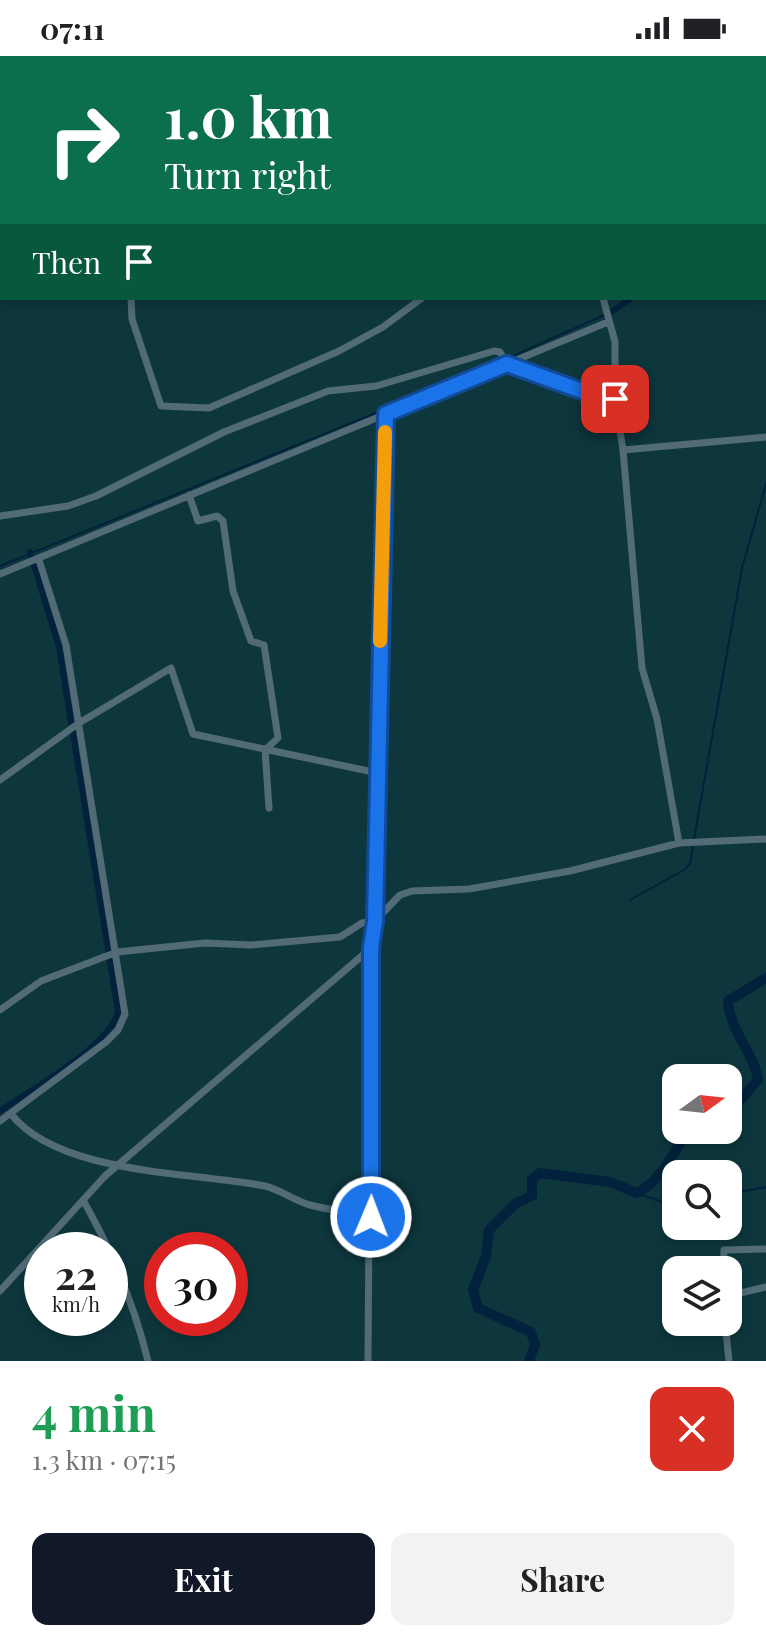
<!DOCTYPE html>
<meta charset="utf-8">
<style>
:root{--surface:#fff;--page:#f2f2f2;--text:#202124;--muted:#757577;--accent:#111827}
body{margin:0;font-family:"Playfair Display",serif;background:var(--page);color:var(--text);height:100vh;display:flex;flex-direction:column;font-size:30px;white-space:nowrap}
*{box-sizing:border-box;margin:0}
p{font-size:26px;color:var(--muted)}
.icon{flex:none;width:44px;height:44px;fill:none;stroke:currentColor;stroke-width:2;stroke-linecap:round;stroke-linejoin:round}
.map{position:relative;height:1305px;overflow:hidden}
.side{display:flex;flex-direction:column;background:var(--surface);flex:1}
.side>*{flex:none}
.banner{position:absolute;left:0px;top:0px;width:766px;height:244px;box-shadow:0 4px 12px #0003;background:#0b6e4f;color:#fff;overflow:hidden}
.needle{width:52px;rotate:75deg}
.controls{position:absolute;left:662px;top:1008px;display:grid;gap:16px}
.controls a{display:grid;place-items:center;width:80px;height:80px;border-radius:16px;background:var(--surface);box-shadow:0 4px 12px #0003;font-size:40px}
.speed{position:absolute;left:24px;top:1176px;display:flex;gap:16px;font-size:40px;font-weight:700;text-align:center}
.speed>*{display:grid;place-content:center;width:104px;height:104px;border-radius:50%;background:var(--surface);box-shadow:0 4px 12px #0003;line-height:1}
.speed small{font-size:20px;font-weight:400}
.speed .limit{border:12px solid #d22;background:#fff;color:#111}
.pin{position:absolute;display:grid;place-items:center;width:68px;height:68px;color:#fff;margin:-34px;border-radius:16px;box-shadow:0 4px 12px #0006}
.me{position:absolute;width:88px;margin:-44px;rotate:1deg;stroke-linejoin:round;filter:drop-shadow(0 0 6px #0008)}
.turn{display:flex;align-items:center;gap:28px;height:168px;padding:0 32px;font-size:36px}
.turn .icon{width:104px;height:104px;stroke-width:2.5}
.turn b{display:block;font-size:56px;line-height:68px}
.then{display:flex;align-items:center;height:76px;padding:0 32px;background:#0003;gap:16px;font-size:30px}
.round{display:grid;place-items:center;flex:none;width:84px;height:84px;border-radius:16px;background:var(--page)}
.overview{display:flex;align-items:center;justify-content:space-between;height:136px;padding:0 32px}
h1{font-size:48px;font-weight:700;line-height:60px;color:#1e9e55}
.cta{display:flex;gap:16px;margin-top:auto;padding:16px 32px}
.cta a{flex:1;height:92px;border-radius:16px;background:var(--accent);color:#fff;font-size:32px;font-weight:700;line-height:92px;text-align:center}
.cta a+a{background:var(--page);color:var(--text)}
.status{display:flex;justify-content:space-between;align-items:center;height:56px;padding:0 40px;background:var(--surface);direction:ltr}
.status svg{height:22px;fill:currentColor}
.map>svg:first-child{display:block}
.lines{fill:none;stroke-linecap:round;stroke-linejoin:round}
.stream{stroke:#01213c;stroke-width:2}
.canal{stroke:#01213c;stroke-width:6}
.river{stroke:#01213c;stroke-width:10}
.minor{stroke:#526b77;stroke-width:7}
.route-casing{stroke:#114b97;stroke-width:20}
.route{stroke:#1a73e8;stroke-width:14}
.slow{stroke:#f59e0b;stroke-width:14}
</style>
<div class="status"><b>07:11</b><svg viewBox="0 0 49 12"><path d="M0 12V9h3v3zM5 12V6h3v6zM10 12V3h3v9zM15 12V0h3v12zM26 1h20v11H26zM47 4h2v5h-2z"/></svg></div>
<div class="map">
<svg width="766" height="1305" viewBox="0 0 766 1305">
<rect width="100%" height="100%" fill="#0d373d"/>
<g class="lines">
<path class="stream" d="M56,2l1,-2
M476,2l1,-2
M0,67l2,-3
M506,303l105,-47
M0,510l501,-204
M694,783l48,-271 24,-84
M630,844l54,-30 6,-6 3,-19
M637,1137l39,14
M728,1138l38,-7"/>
<path class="canal" d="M764,154l2,-1
M611,256l21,-14
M0,1055c30,-21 112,-66 118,-100l-59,-364 -29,-95"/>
<path class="river" d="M728,1058l30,-34c-4,-27 -29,-51 -30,-79l38,-23
M529,1305l6,-16 -4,-13 -53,-24 -5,-18 13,-34 3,-26 27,-27 16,-7v-17l8,-6 70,9 27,11c25,-13 36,-40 51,-63"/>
<path class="minor" d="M327,2l2,-2
M621,2l1,-2
M764,139l2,-1
M131,242l1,21 29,87 48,2 130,-57 44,-24 39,-29
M603,242l12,44v57l8,51 19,218 15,51 22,124
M623,394l143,-13
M189,439l9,26 19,-5 6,5 10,70 18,50 13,4 14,93 -13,12 4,58
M0,460l68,-10 28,-10 128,-64 104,-41 48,-5 118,-35 6,1 7,12 30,13 78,22
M0,518l608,-252
M0,724l79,-57 92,-55 22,66 185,39
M0,954l41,-29 76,-29 88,-9 46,2 89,-8 22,-14 13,-2 25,-26 12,-4 57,-2 101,-18 109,-28 87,-4
M11,1058c48,61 183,58 254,72 16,4 30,15 45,19 20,5 41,8 61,12
M0,1065l106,-79 12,-12 7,-16 -59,-369 -27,-85
M83,1144c29,51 51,104 65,161
M723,1214l1,-20 42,-1
M0,1235l105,-115 266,-228
M728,1256h4v-17l34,-8
M725,1266l4,39
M368,1305l3,-413 4,-27 11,-507"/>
</g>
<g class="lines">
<defs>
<path id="route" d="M371,1161v-269l4,-27 11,-507 121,-50 92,33 16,2"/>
</defs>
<use href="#route" class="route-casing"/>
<use href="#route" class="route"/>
<path class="slow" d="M380,585l5,-209"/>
</g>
</svg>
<div class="controls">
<a><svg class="needle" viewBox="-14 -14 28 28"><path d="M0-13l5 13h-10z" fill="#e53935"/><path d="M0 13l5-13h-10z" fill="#757577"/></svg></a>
<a><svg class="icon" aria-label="search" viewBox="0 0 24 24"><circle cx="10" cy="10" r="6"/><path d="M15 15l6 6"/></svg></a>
<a><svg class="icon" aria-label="layers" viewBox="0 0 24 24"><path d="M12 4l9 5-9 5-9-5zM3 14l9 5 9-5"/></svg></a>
</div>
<div class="speed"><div>22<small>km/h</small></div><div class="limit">30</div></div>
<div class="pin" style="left:615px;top:343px;background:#d93025"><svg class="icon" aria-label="arrive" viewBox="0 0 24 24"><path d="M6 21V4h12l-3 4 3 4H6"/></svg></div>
<svg class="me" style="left:371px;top:1161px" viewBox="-20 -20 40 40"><circle r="17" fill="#1a73e8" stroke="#fff" stroke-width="3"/><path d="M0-11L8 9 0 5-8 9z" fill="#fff"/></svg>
<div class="banner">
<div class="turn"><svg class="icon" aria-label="right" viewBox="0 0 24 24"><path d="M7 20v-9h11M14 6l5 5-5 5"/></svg><div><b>1.0 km</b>Turn right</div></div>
<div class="then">Then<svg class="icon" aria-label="arrive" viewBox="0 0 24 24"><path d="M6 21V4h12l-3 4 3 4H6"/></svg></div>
</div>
</div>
<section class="side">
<div class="overview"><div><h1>4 min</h1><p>1.3 km · 07:15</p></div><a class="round" style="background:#d93025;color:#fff"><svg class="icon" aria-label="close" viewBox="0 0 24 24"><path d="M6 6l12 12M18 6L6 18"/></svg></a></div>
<div class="cta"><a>Exit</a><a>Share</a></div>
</section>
